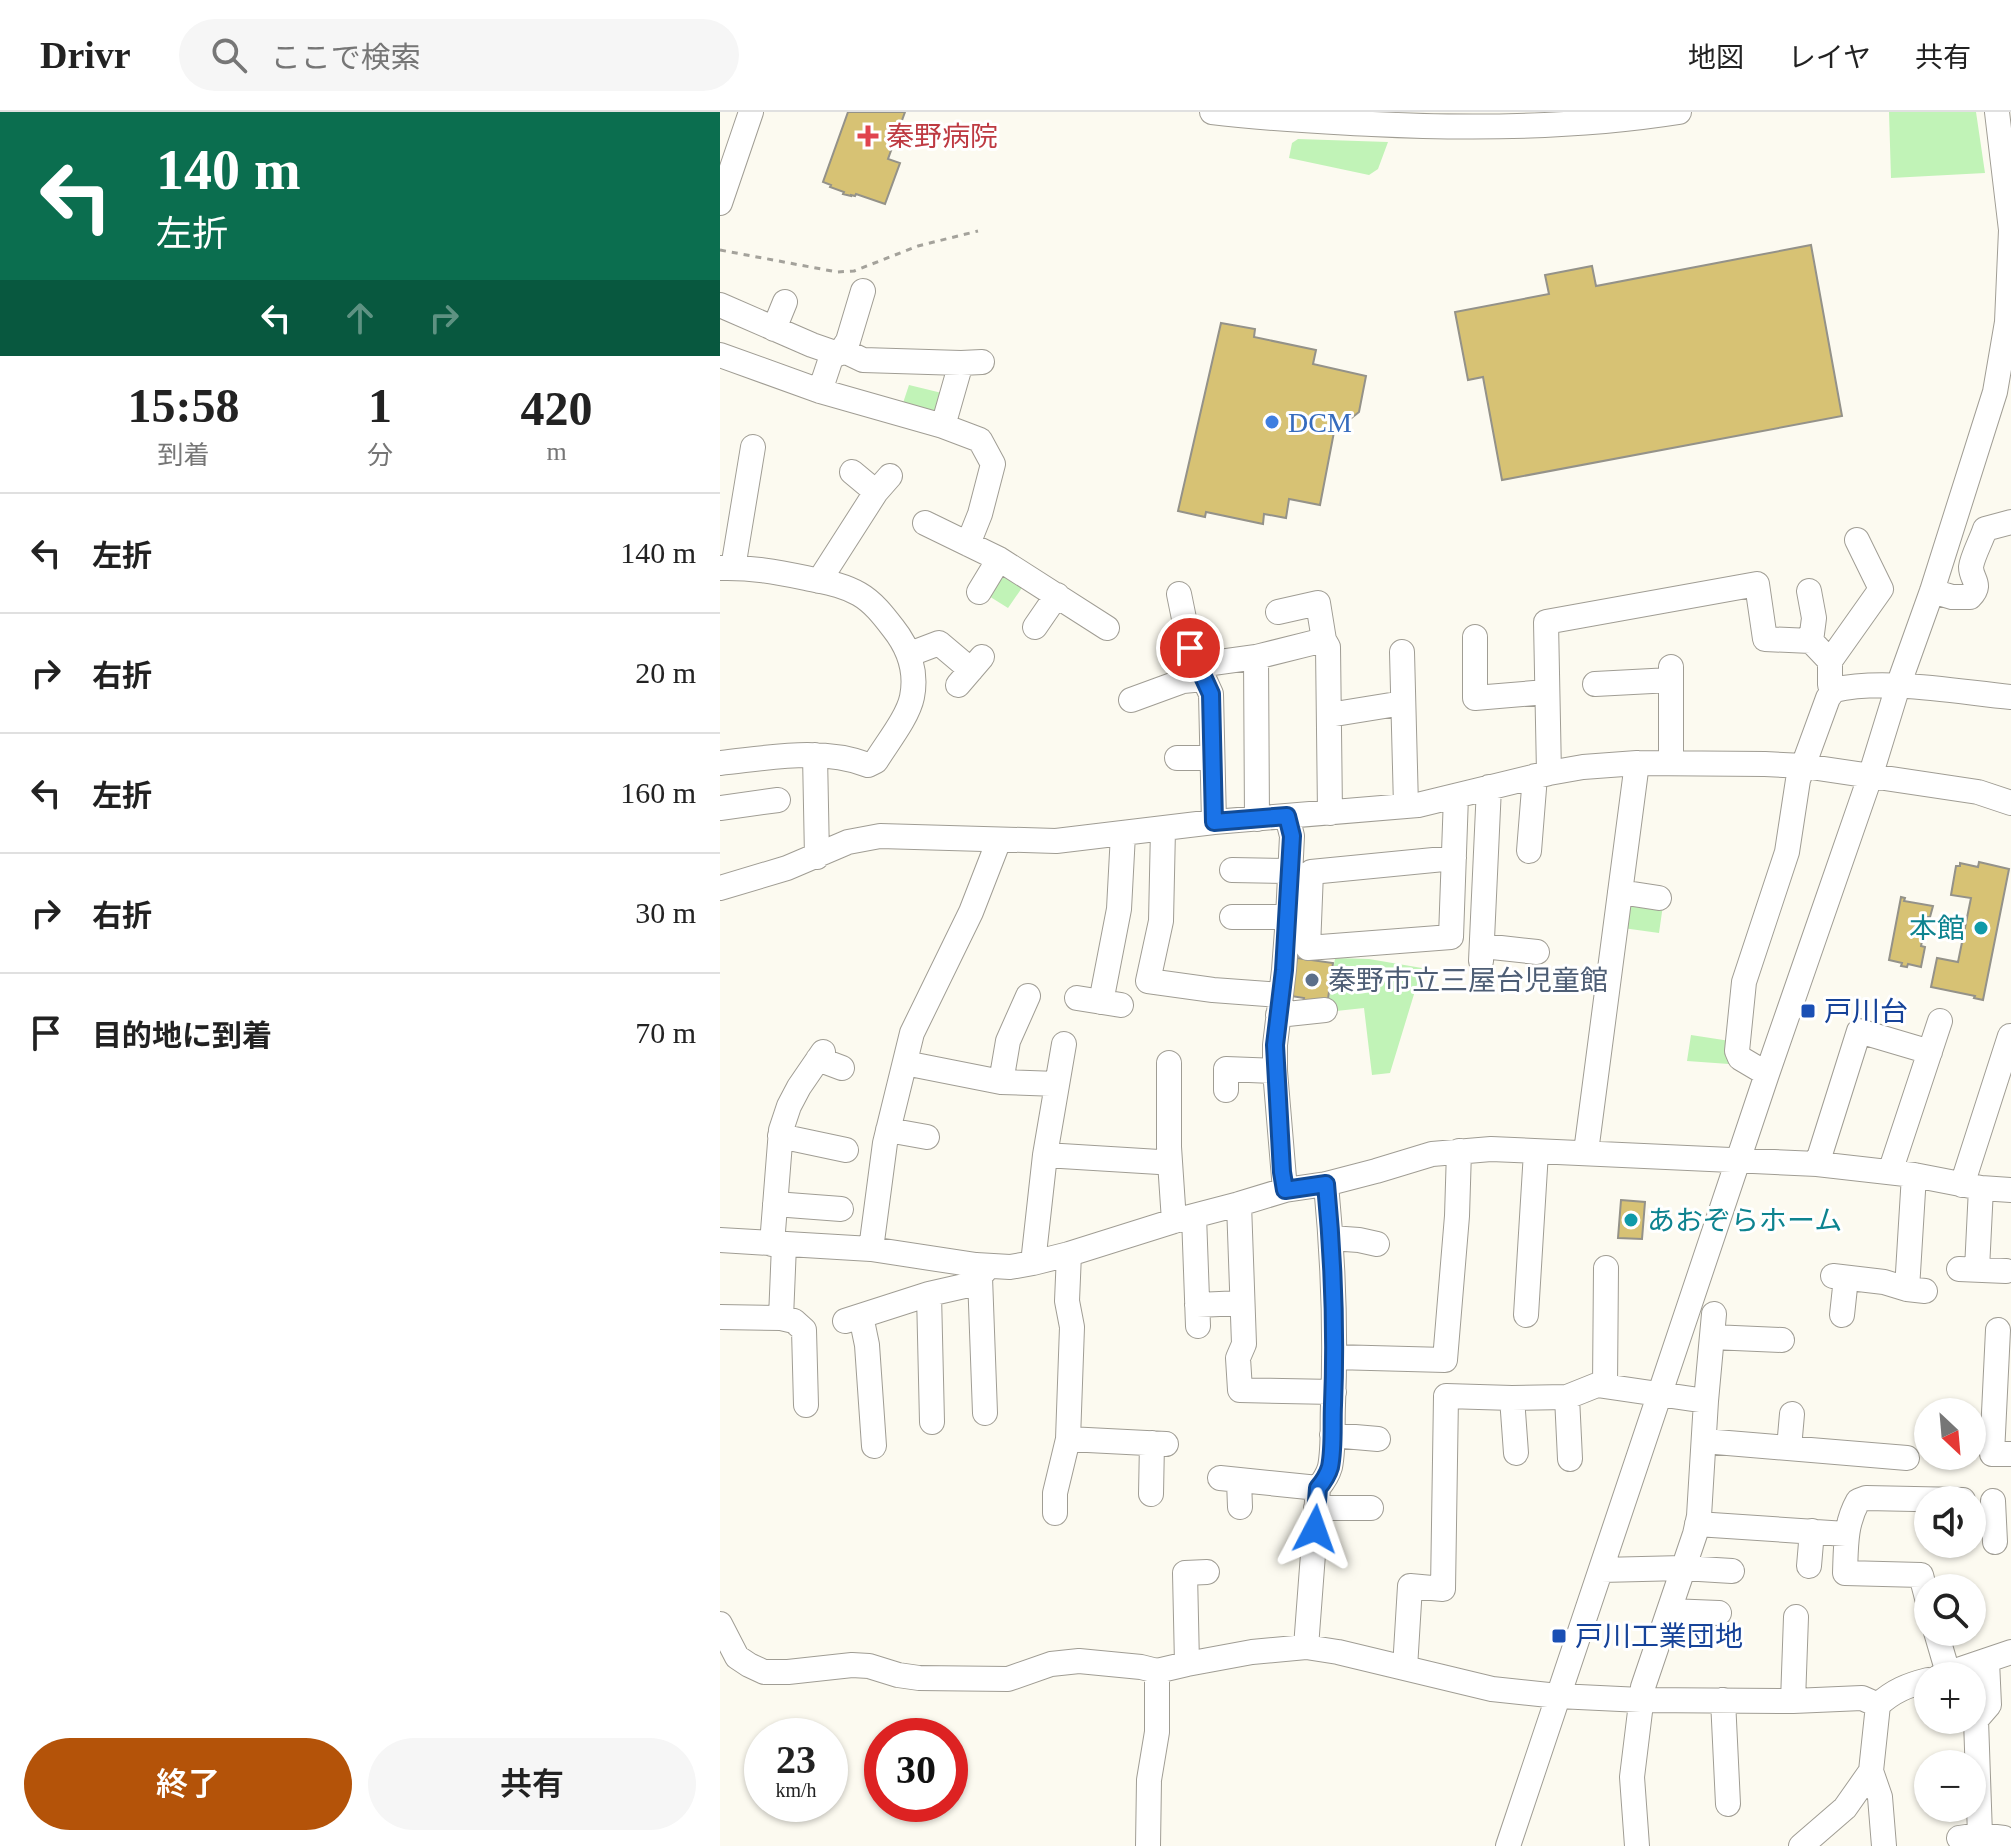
<!DOCTYPE html>
<html lang="ja">
<meta charset="utf-8">
<style>
:root{--surface:#fff;--page:#f6f6f6;--text:#222;--muted:#767676;--line:#e0e0e0;--accent:#b45309}
body{margin:0;font-family:"Times New Roman","Noto Sans JP",serif;background:var(--page);color:var(--text);height:100vh;display:flex;flex-direction:column;font-size:30px;white-space:nowrap}
*{box-sizing:border-box;margin:0}
p{font-size:26px;color:var(--muted)}
.icon{flex:none;width:44px;height:44px;fill:none;stroke:currentColor;stroke-width:2;stroke-linecap:round;stroke-linejoin:round}
.map{position:relative;flex:1;overflow:hidden}
.sheet{display:flex;flex-direction:column;background:var(--surface);width:720px}
.sheet>*{flex:none}
.top-card{background:#0b6e4f;color:#fff;overflow:hidden}
.needle{width:52px;rotate:154deg}
.buttons{position:absolute;left:1194px;top:1286px;display:grid;gap:16px}
.buttons a{display:grid;place-items:center;width:72px;height:72px;border-radius:50%;background:var(--surface);box-shadow:0 2px 6px #0004;font-size:40px}
.speed{position:absolute;left:24px;top:1606px;display:flex;gap:16px;font-size:40px;font-weight:700;text-align:center}
.speed>*{display:grid;place-content:center;width:104px;height:104px;border-radius:50%;background:var(--surface);box-shadow:0 2px 6px #0004;line-height:1}
.speed small{font-size:20px;font-weight:400}
.speed .limit{border:12px solid #d22;background:#fff;color:#111}
.pin{position:absolute;display:grid;place-items:center;width:68px;height:68px;color:#fff;margin:-34px;border:4px solid #fff;border-radius:50%;box-shadow:0 2px 8px #0007}
.me{position:absolute;width:88px;margin:-44px;rotate:4deg;stroke-linejoin:round;filter:drop-shadow(0 0 6px #0008)}
.turn{display:flex;align-items:center;gap:28px;height:168px;padding:0 24px;font-size:36px}
.turn .icon{width:104px;height:104px;stroke-width:2.5}
.turn b{display:block;font-size:56px;line-height:68px}
.lanes{display:flex;align-items:center;height:76px;padding:0 24px;background:#0003;justify-content:center;gap:40px;direction:ltr}
.lanes .off{opacity:.35}
.eta{display:flex;justify-content:space-evenly;align-items:center;height:136px;text-align:center}
.eta b{font-size:48px;font-weight:600;line-height:56px}
.action{display:flex;gap:16px;margin-top:auto;padding:16px 24px}
.action a{flex:1;height:92px;border-radius:48px;background:var(--accent);color:#fff;font-size:32px;font-weight:600;line-height:92px;text-align:center}
.action a+a{background:var(--page);color:var(--text)}
ul{padding:0;list-style:none}
li{display:flex;align-items:center;gap:24px;height:120px;padding:0 24px;border-top:2px solid var(--line)}
li div{flex:1}
li b{display:block;font-size:30px}
li em{font-style:normal}
header{display:flex;align-items:center;gap:48px;box-sizing:border-box;height:112px;padding:0 40px;background:var(--surface);border-bottom:2px solid var(--line)}
header strong{font-size:38px}
nav{display:flex;gap:44px;margin-inline-start:auto;font-size:28px}
.search{width:560px;height:72px;background:var(--page);display:flex;align-items:center;gap:20px;box-sizing:border-box;padding:0 28px;border-radius:44px;color:var(--muted);font-size:30px}
main{display:flex;flex:1;min-height:0}
.map>svg:first-child{display:block}
.green{fill:#c1f3b7}
.building{fill:#d7c274;stroke:#949289;stroke-width:2}
.lines{fill:none;stroke-linecap:round;stroke-linejoin:round}
.minor-casing{stroke:#a09d94;stroke-width:26}
.path{stroke:#a4a29b;stroke-width:3;stroke-dasharray:6 6;stroke-linecap:butt}
.minor{stroke:#fff;stroke-width:24}
.route-casing{stroke:#114b97;stroke-width:20}
.route{stroke:#1a73e8;stroke-width:14}
.health-dot{fill:#e0444e;stroke:#fff;stroke-width:3}
.shop-dot{fill:#3f7fe0;stroke:#fff;stroke-width:3}
.culture-dot{fill:#0f9aa8;stroke:#fff;stroke-width:3}
.service-dot{fill:#5c6f8a;stroke:#fff;stroke-width:3}
.transit-dot{fill:#1a4fb4;stroke:#fff;stroke-width:3}
.labels{text-anchor:middle;stroke-width:6;stroke-linejoin:round;paint-order:stroke}
.health-label{font-size:28px;fill:#be3a42;stroke:#fff;text-anchor:start}
.shop-label{font-size:28px;fill:#366cbe;stroke:#fff;text-anchor:start}
.culture-label{font-size:28px;fill:#0d838f;stroke:#fff;text-anchor:end}
.service-label{font-size:28px;fill:#4e5e75;stroke:#fff;text-anchor:start}
.transit-label{font-size:28px;fill:#164399;stroke:#fff;text-anchor:start}
</style>
<header>
<strong>Drivr</strong>
<div class="search"><svg class="icon" aria-label="search" viewBox="0 0 24 24"><circle cx="10" cy="10" r="6"/><path d="M15 15l6 6"/></svg>ここで検索</div>
<nav><a>地図</a><a>レイヤ</a><a>共有</a></nav>
</header>
<main>
<section class="sheet">
<div class="top-card">
<div class="turn"><svg class="icon" aria-label="left" viewBox="0 0 24 24"><path d="M17 20v-9H6M10 6l-5 5 5 5"/></svg><div><b>140 m</b>左折</div></div>
<div class="lanes"><svg class="icon" aria-label="left" viewBox="0 0 24 24"><path d="M17 20v-9H6M10 6l-5 5 5 5"/></svg><svg class="icon off" aria-label="ahead" viewBox="0 0 24 24"><path d="M12 20V5M6 11l6-6 6 6"/></svg><svg class="icon off" aria-label="right" viewBox="0 0 24 24"><path d="M7 20v-9h11M14 6l5 5-5 5"/></svg></div>
</div>
<div class="eta">
<div><b>15:58</b><p>到着</p></div>
<div><b>1</b><p>分</p></div>
<div><b>420</b><p>m</p></div>
</div>
<ul>
<li><svg class="icon" aria-label="left" viewBox="0 0 24 24"><path d="M17 20v-9H6M10 6l-5 5 5 5"/></svg><div><b>左折</b></div><em>140 m</em></li>
<li><svg class="icon" aria-label="right" viewBox="0 0 24 24"><path d="M7 20v-9h11M14 6l5 5-5 5"/></svg><div><b>右折</b></div><em>20 m</em></li>
<li><svg class="icon" aria-label="left" viewBox="0 0 24 24"><path d="M17 20v-9H6M10 6l-5 5 5 5"/></svg><div><b>左折</b></div><em>160 m</em></li>
<li><svg class="icon" aria-label="right" viewBox="0 0 24 24"><path d="M7 20v-9h11M14 6l5 5-5 5"/></svg><div><b>右折</b></div><em>30 m</em></li>
<li><svg class="icon" aria-label="arrive" viewBox="0 0 24 24"><path d="M6 21V4h12l-3 4 3 4H6"/></svg><div><b>目的地に到着</b></div><em>70 m</em></li>
</ul>
<div class="action"><a>終了</a><a>共有</a></div>
</section>
<div class="map">
<svg width="1291" height="1734" viewBox="0 0 1291 1734">
<rect width="100%" height="100%" fill="#fcfaf0"/>
<path class="green" d="M1169,0h87l9,61 -94,5z
M578,27l90,3 -10,27 -9,6 -80,-17 3,-15z
M189,273l37,9 -5,21 -40,-6z
M278,459l28,11 -18,26 -24,-15z
M906,793h37l-4,28 -36,-5z
M615,846l34,1 53,9 -32,105 -18,2 -8,-67 -37,4z
M971,923l39,6 -1,23 -42,-3z"/>
<path class="building" d="M128,0h57l-17,47 12,4 -15,41 -29,-10 -1,2 -4,-1v1l-8,-2 1,-2 -14,-5 1,-2 -8,-3z
M1091,133l31,171 -340,64 -19,-103 -15,3 -13,-68 94,-18 -4,-19 47,-9 4,20z
M501,211l34,6 -1,8 62,13 -3,14 53,12 -7,36 -25,20 -14,73 -31,-6 -3,19 -22,-4 -1,10 -57,-12 -1,5 -27,-6z
M1259,750l30,7 -26,131 -9,-2 1,-2 -44,-9 6,-29 21,4 13,-64 -20,-3 5,-29h4v-3l18,4z
M1181,785l4,1 -1,3 29,5 -3,11h-3l-6,29 4,1 -4,20 -13,-3 -1,3 -6,-1 1,-3 -13,-3z
M577,846l36,5 -5,36 -25,3 1,-4 -13,-2z
M901,1088l24,2 -3,37 -24,-1z"/>
<g class="lines">
<defs>
<path id="minor" d="M492,0c54,7 106,9 160,12 102,5 206,4 307,-12
M0,91l31,-91
M0,193l92,40 26,9
M54,217l11,-27
M122,238l21,10 98,3 21,-1
M0,243l100,36 123,35 37,14 13,24 -13,50 -12,30
M100,279l11,-33 11,-8 6,-9 15,-50
M223,314l18,-63
M132,360l24,20
M205,411l74,36 108,69
M0,456c30,-1 57,4 86,10 18,4 36,6 53,16 14,8 24,21 34,34 16,20 24,44 19,69 -4,20 -25,46 -36,64l-8,4c-47,-18 -99,-7 -148,-2
M13,456l20,-121
M99,469l57,-89 14,-16
M1089,479l5,27 -3,23
M1212,479l20,6h18c13,-13 1,-17 1,-30 1,-10 11,-28 14,-38l26,-7
M259,480l20,-33
M459,482l11,54 21,46 3,128
M558,500l40,-9 6,37 4,7 2,166
M315,515l22,-32
M755,525v61l71,-6
M682,540l4,154
M190,542l29,-11 32,27
M536,545l1,162
M1110,549l51,-72 -24,-49
M478,553l58,-8 68,-17
M951,555v96
M875,572l76,-4
M238,573l24,-28
M411,588l52,-19 21,-2
M609,603l74,-12
M95,643l2,102
M457,646h35
M829,661l-3,-151 211,-38 8,55 46,2 19,20v24l4,5
M0,696l58,-8
M443,717l-2,92 -13,60 65,9 67,5
M809,739l6,-75
M734,746l-143,14 -3,76 143,-11 5,-141
M512,758l58,1
M0,776l67,-20 61,-26 32,-6 176,5 158,-19 204,-17 131,-32 34,-6 54,-4 128,1 39,2 174,26 33,11
M900,780l39,6
M512,805h56
M763,834l54,6
M761,849l8,-174
M357,886l44,7
M381,890l18,-93 4,-75
M558,903l47,-5
M98,947l24,9
M185,951l96,19 56,2
M449,951v84l5,74
M1047,962l-27,-16 -3,-7 7,-69 43,-130 11,-72 30,-82 6,-8c51,-12 124,2 177,7
M281,970l7,-41 20,-45
M506,978v-21l49,2
M168,1018l39,7
M60,1024l66,14
M866,1040l51,-389
M325,1043l114,7
M1097,1052l42,-133 71,21
M1170,1060l50,-151
M1242,1073l48,-149h1
M565,1078l-10,-119v-26l9,-75 4,-53 4,-81 -5,-20
M55,1092l66,5
M519,1092l5,140 -6,14 2,32 94,2
M474,1104l4,110
M611,1126l28,2 18,4
M0,1128l151,9 105,16 34,2 23,-4 36,-9 105,-33 65,-17 46,-14 41,-6 50,-13 56,-17 59,-5 326,15 97,11 67,13 30,2
M52,1132l9,-114 8,-24 10,-19 24,-35
M151,1137l14,-106 27,-110 59,-121 28,-72
M313,1151l12,-108 19,-111
M1239,1157l47,2
M1257,1157l4,-81
M1113,1164l51,6 23,7 18,2
M260,1165l5,136
M1187,1177l7,-114
M209,1182l3,128
M477,1193l45,-2
M806,1203l10,-163
M1122,1203l4,-37
M141,1204l6,29 7,101
M0,1205l61,1 13,3 10,9 2,75
M61,1206l3,-73
M125,1209l84,-27 44,-10 16,-18
M1278,1218l-6,124h19
M992,1225l70,3
M614,1245l111,3 12,-144 2,-65
M885,1274l1,-118
M847,1285l3,62
M792,1286l4,55
M612,1323l46,4
M348,1327l98,5
M984,1329l203,17
M1069,1336l3,-34
M500,1366l98,10
M519,1369l1,26
M431,1382l1,-51
M1273,1389l2,41
M596,1396h55
M335,1401v-20l13,-54 4,-112 -5,-26 2,-47
M977,1412l149,10
M1089,1454l3,-35
M881,1458l82,-2 49,3
M1208,1490l-7,-27 -76,-2c1,-26 0,-49 13,-72l8,-3 97,2
M949,1499l50,2
M0,1512l17,33 12,8 15,7h24l64,-7 17,1 29,9 21,3 89,1 43,-15 28,-3 62,6 16,4 30,-7 65,-12 54,-5 32,5 154,37 66,7 83,4 152,1 69,-3 16,7
M1216,1520l12,41
M586,1535l12,-159c5,-6 10,-14 12,-21 4,-20 2,-42 3,-62 3,-74 0,-148 -7,-221
M467,1552l-2,-91 22,-1
M685,1556l5,-82 33,3 3,-193 66,2 55,-1 30,-12 109,16
M1220,1564l71,-24
M1003,1588l5,104
M1073,1589l3,-84
M1151,1659l9,26 4,49
M1260,1723l-4,-115 13,-15 -2,-44
M1239,1726l21,-3 24,3 1,8
M428,1734l1,-66 8,-48v-61
M788,1734l259,-772 103,-297 28,-91 34,-95 63,-199 12,-70 4,-92 -14,-118
M917,1734l-5,-69 11,-90 52,-153 4,-18 7,-115 8,-87
M1081,1734l44,-38 26,-37 7,-66c15,-14 30,-20 50,-25"/>
</defs>
<use href="#minor" class="minor-casing"/>
<path class="path" d="M0,138l117,22 17,-1 64,-25 60,-15"/>
<use href="#minor" class="minor"/>
</g>
<g class="lines">
<defs>
<path id="route" d="M470,536l21,46 3,128 73,-6 5,20 -8,134 -9,75 7,127 3,18 41,-6c7,73 10,147 7,221 -1,20 1,42 -3,62 -2,7 -7,15 -12,21l-3,41"/>
</defs>
<use href="#route" class="route-casing"/>
<use href="#route" class="route"/>
</g>
<path class="health-dot" d="M144 12h8v8h8v8h-8v8h-8v-8h-8v-8h8z"/>
<circle class="shop-dot" cx="552" cy="310" r="8"/>
<g class="culture-dot">
<circle cx="1261" cy="816" r="8"/>
<circle cx="911" cy="1108" r="8"/>
</g>
<circle class="service-dot" cx="592" cy="868" r="8"/>
<g class="transit-dot">
<rect x="1080" y="891" width="16" height="16" rx="4"/>
<rect x="831" y="1516" width="16" height="16" rx="4"/>
</g>
<g class="labels">
<g class="health-label">
<text x="166" y="34">秦野病院</text>
</g>
<g class="shop-label">
<text x="568" y="320">DCM</text>
</g>
<g class="culture-label">
<text x="1245" y="826">本館</text>
<text x="927" y="1118" text-anchor="start">あおぞらホーム</text>
</g>
<g class="service-label">
<text x="608" y="878">秦野市立三屋台児童館</text>
</g>
<g class="transit-label">
<text x="1104" y="909">戸川台</text>
<text x="855" y="1534">戸川工業団地</text>
</g>
</g>
</svg>
<div class="buttons">
<a><svg class="needle" viewBox="-14 -14 28 28"><path d="M0-13l5 13h-10z" fill="#e53935"/><path d="M0 13l5-13h-10z" fill="#767676"/></svg></a>
<a><svg class="icon" aria-label="sound" viewBox="0 0 24 24"><path d="M4 9h4l5-4v14l-5-4H4zM17 9q2 3 0 6"/></svg></a>
<a><svg class="icon" aria-label="search" viewBox="0 0 24 24"><circle cx="10" cy="10" r="6"/><path d="M15 15l6 6"/></svg></a>
<a>+</a>
<a>−</a>
</div>
<div class="speed"><div>23<small>km/h</small></div><div class="limit">30</div></div>
<div class="pin" style="left:470px;top:536px;background:#d93025"><svg class="icon" aria-label="arrive" viewBox="0 0 24 24"><path d="M6 21V4h12l-3 4 3 4H6"/></svg></div>
<svg class="me" style="left:595px;top:1417px" viewBox="-20 -20 40 40"><path d="M0-17L14 15 0 8-14 15z" fill="#1a73e8" stroke="#fff" stroke-width="4"/></svg>
</div>
</main>
